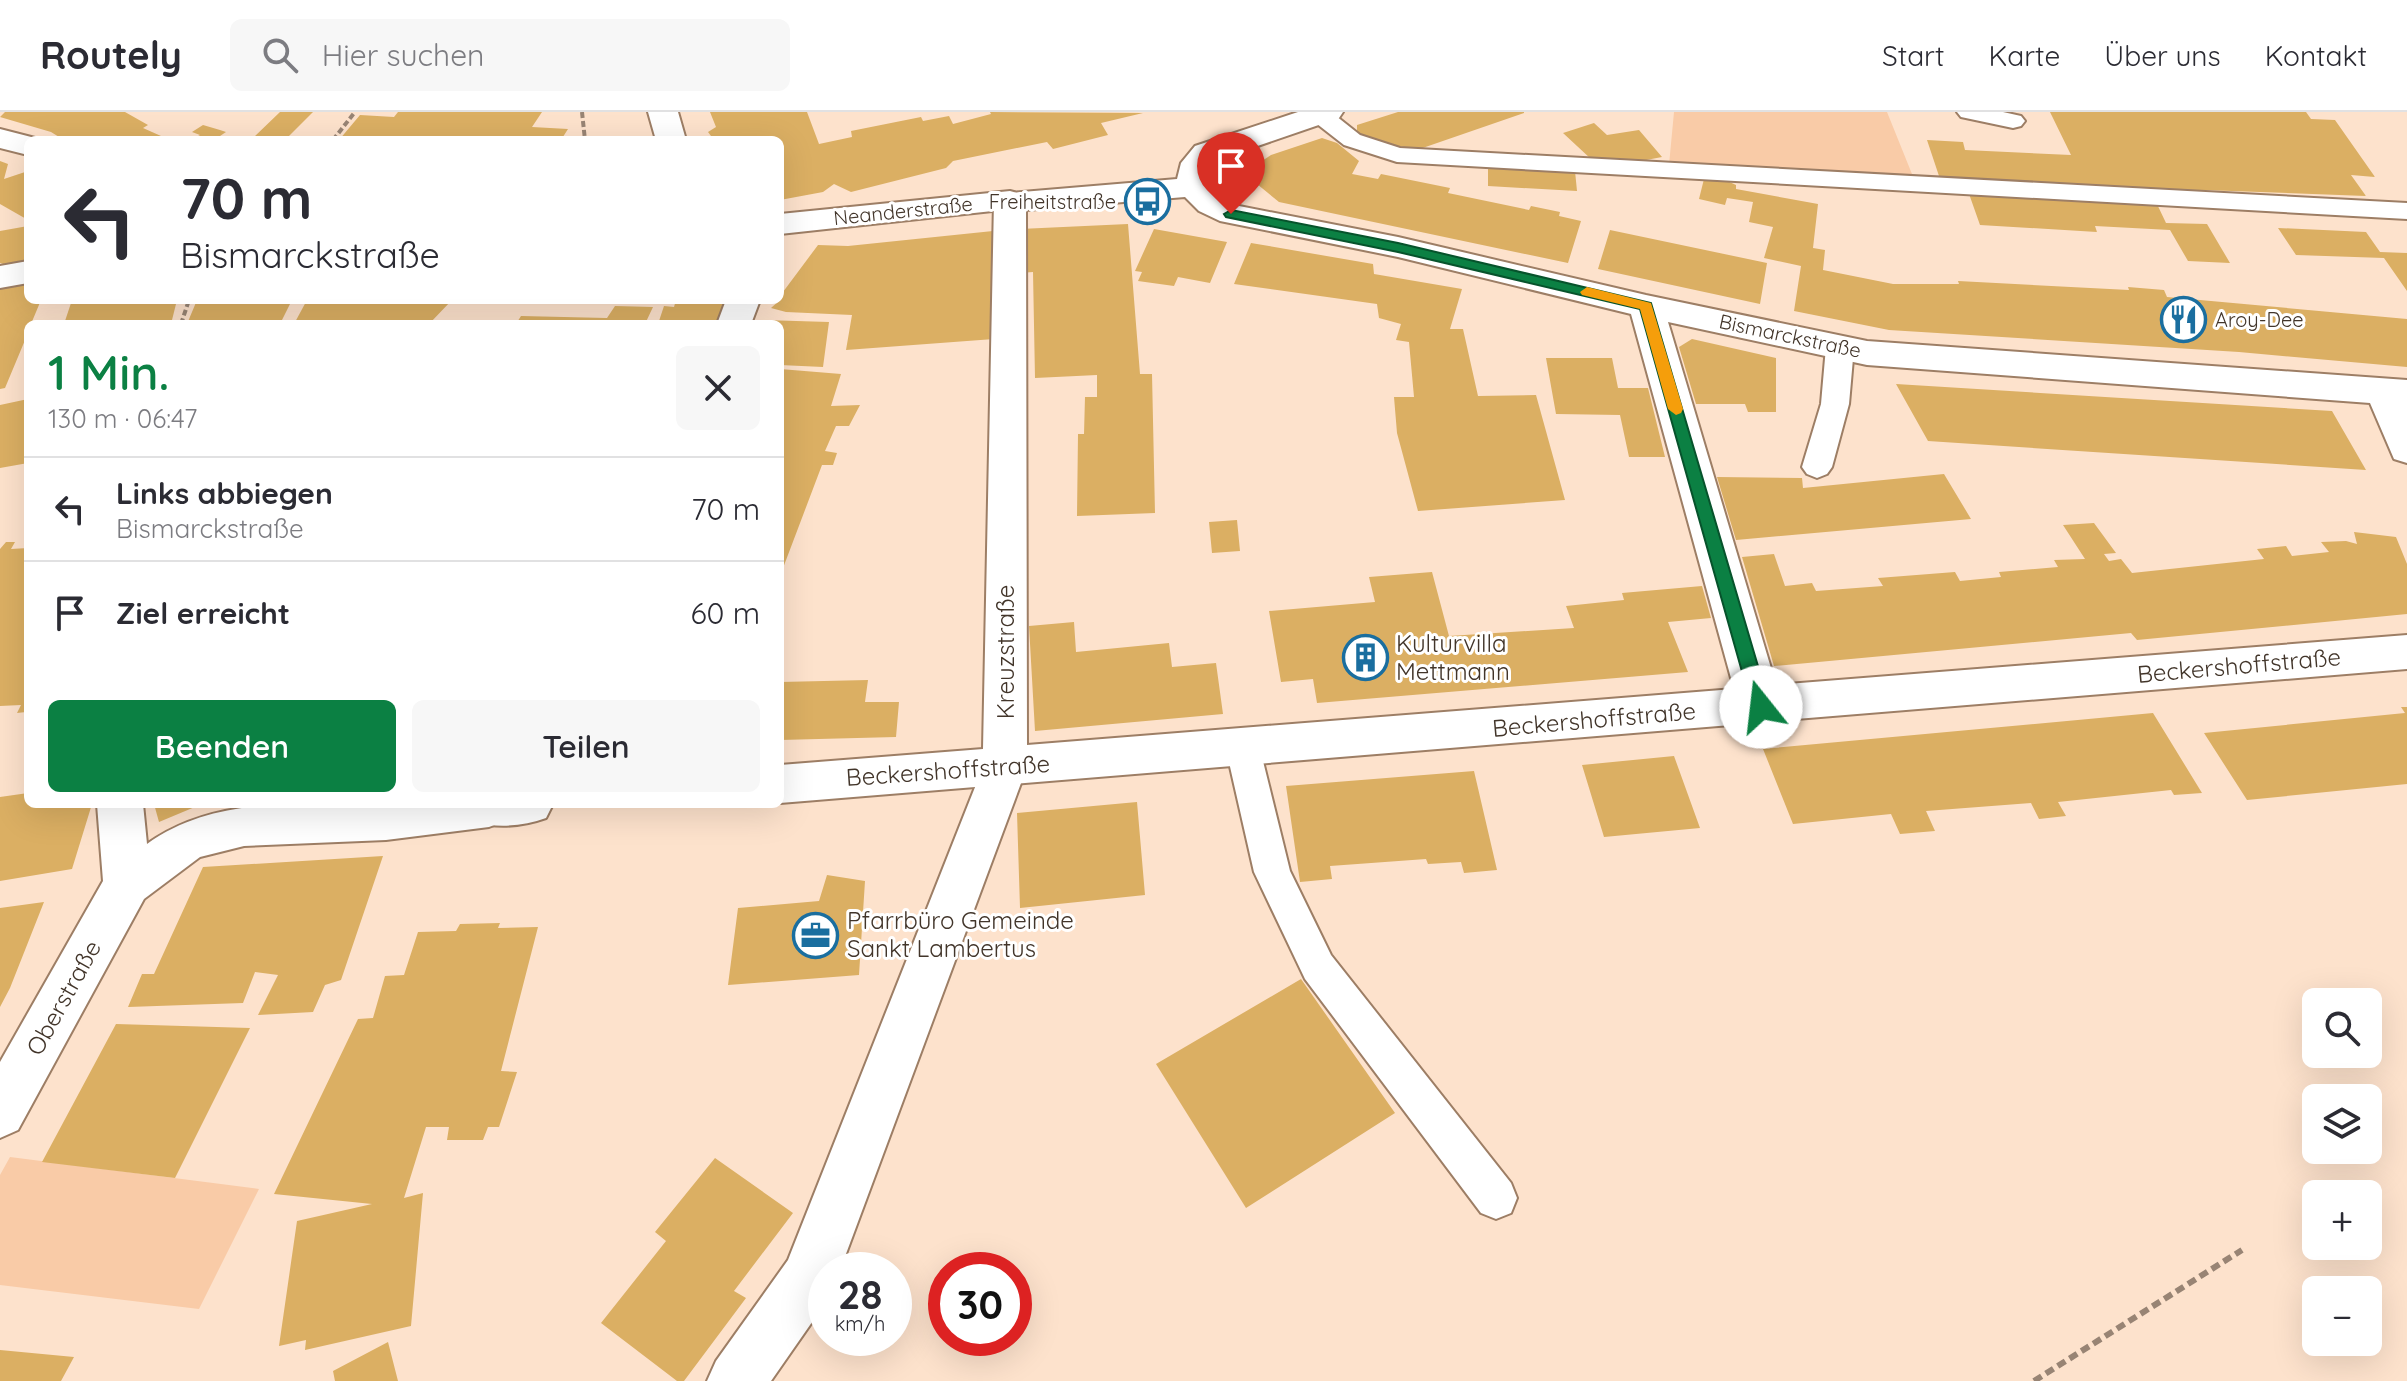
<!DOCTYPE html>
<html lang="de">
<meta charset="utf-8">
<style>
:root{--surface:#fff;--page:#f7f7f7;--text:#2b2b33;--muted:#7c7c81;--line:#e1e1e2;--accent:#0b8043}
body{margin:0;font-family:Quicksand,sans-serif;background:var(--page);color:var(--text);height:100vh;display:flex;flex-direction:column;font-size:30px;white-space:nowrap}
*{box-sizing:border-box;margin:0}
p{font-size:26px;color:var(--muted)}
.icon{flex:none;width:44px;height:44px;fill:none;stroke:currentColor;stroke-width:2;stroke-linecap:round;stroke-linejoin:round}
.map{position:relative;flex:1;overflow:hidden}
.side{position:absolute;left:24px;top:208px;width:760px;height:488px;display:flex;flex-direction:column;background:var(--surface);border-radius:12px;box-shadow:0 8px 32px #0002}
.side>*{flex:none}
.top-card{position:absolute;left:24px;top:24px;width:760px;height:168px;border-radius:12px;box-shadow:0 8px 32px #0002;background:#fff;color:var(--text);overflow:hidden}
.tools{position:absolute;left:2302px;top:876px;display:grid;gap:16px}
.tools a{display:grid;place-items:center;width:80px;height:80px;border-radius:12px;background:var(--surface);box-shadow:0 8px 32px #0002;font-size:40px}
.speed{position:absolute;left:808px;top:1140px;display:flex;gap:16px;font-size:40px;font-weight:700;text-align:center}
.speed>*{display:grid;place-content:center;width:104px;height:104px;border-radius:50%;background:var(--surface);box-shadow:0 8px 32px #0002;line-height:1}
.speed small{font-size:20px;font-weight:400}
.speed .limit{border:12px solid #d22;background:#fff;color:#111}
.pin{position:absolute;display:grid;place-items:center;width:68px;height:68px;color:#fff;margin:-82px -34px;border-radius:50% 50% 50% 0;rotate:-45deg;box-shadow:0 0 8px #0007}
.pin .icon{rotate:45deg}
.me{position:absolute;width:88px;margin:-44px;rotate:344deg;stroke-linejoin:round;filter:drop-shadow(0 0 6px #0008)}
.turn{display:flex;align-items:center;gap:28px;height:168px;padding:0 24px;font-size:36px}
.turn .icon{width:104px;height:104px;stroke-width:2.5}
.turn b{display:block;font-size:56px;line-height:68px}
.round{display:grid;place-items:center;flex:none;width:84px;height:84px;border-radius:12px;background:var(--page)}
.summary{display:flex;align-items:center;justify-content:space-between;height:136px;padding:0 24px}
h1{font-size:48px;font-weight:600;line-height:60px;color:var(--accent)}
.cta{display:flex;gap:16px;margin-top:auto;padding:16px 24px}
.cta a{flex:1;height:92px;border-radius:12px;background:var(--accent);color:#fff;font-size:32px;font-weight:600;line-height:92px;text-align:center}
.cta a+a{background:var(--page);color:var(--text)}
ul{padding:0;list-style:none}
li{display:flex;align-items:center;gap:24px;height:104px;padding:0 24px;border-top:2px solid var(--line)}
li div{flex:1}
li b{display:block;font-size:30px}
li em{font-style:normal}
header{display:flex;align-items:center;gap:48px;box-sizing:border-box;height:112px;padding:0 40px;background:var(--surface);border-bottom:2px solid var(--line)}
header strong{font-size:38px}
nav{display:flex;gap:44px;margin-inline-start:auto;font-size:28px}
.search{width:560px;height:72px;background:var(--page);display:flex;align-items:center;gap:20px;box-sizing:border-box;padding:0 28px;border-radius:12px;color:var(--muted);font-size:30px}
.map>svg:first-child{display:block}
.green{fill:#f9cba7}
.building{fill:#dbaf63}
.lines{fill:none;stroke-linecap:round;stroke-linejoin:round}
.service-casing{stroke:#9d7e65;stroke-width:4}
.pedestrian-casing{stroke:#9d7e65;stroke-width:4}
.minor-casing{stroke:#9d7e65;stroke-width:4}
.path-far1{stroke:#988474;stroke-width:4;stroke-dasharray:6 3;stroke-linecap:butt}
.path{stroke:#988474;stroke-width:6;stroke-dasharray:9 5;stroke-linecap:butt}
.service{fill:#fff;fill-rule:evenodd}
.pedestrian{fill:#fff;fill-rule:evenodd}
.minor{fill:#fff;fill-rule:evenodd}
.route{fill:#0b8043;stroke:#07532c;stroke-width:2}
.slow{fill:#f59e0b}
.labels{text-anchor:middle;stroke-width:6;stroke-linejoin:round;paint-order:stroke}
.far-poi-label{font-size:20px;fill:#42352a;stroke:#fff;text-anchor:end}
.far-street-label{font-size:20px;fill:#42352a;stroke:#fff}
.poi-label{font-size:24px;fill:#42352a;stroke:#fff;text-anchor:start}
.street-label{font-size:24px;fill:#42352a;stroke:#fff}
</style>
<header>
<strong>Routely</strong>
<div class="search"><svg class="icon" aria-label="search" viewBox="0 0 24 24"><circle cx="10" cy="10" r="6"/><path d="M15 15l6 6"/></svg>Hier suchen</div>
<nav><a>Start</a><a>Karte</a><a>Über uns</a><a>Kontakt</a></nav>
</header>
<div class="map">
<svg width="2407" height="1269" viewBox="0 0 2407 1269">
<rect width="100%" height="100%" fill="#fde2cc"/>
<path class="green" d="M1674,0h213l27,67 -245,-14z
M10,1045l249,32 -60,120 -199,-24v-110z"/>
<path class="building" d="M5,0h120l23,13 -5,3 27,12h-106l-13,-8 -51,-15z
M280,0h33l-28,28h-34z
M398,0h144l-10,15 36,2 -7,11h-222l21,-25 34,2z
M710,0h97l12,32 33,-7 -1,-6 70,-14 2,4 26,-5 4,8 38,-10 -1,-2 153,1 -42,10 7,12 -55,14 -6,-7 -94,19 -7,7 -95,24 -17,-8 -11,8 -43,8v-60h-66l-6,-8 8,-5z
M1398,0h126v1l-113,39 -54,-17v-10z
M2050,0h256l5,7 24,1 40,57 -24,-2 15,21 -162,-6 3,5 -267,-16 -13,-39 36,2 2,8 106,5z
M1594,11l13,12 32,-5 23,27 -21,4 -50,-2 -28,-26z
M203,13l17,5 6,2 -12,8h-23l9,-5 -8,-3z
M1322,26l15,5 22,18 -7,13 26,5 3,-5 69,14 -2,5 81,17 2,-4 29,6 -1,4 22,5 -13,42 -289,-61 -22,-18 -2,-9 4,-12 12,-8z
M0,49l8,3 -4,15 24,-8v49l-28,-16z
M1488,54l87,5 2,20 -89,-5z
M1704,67l21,1 11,5v4l82,15 -5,44 12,2 -2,20 70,14h66l-1,-3 171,9 -1,-3 36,3 3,7 240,22v48l-168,-15 -350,-22 -95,-19 7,-45 -37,-8 9,-31 -24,-5 4,-20 -26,-4 -2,7 -26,-6z
M1968,79l188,11 10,21 41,1 23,39 -42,-2 -18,-31 -75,-4 2,6 -117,-7z
M1128,112l12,150h12l3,139 -78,3 1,-82h6l1,-37h12v-22l-62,3 -2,-106 -13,1v-44z
M28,114v36l-19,4 -9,-3v-32z
M2278,116l88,4 14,20 27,1v38l-23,-33 -88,-3z
M1154,117l73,13 -17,41 -32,-6 -4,9 -36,-5 4,-9 -7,-1z
M1610,118l157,33 -7,41 -162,-35z
M993,119l1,108 -148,11 6,-35 -66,-3 -15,-4 9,-8v-4l38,-51 30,1z
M1251,131l122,21 1,10 88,15 -12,40h13l15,67 58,-1 29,105 -147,11 -21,-78 -3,-36h20l-5,-55 -13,-2 5,-16 -22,-6 -2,-14 -143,-20z
M28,169v19h13l-10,24h-3v9l-23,55 -5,1v-102z
M72,188h105l-6,24h-107z
M197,188h95l-12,24h-93z
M307,188h145l-23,24h-135z
M676,188h50l-10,24h-58l6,-18 10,1z
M615,194l38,1 -8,17h-129l5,-8 86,2z
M763,208l66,2 -6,45 -43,-2v-41h-18z
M1692,227l84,19v54h-28l-3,-8h-49l-17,-57z
M1546,246h66l6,30h30l17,69h-36l-9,-42 -64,-1z
M780,257l61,5 -10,32 29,-1 -11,21h-13l-11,25 12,2 -4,12h-11l-42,111z
M1896,272l436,27 34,59 -438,-29z
M28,287v64l-28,5v-63z
M1944,362l27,45 -235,21 -19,-63 85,1 1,10z
M1237,408l3,31 -28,2 -3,-31z
M2094,411l22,30 -12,1 5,7 12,-2 11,14 132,-14 -7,-10 29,-3 6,10 37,-4 -8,-10 25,-1 11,3 -3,-12 42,5 11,27v50l-270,26 -6,-7 -357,33 -32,-109 32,-3 11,32 27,-3 4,8 67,-5 -5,-8 77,-6 5,9 41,-4 -2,-5 59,-5 -4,-7 31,-1 -22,-34z
M6,430h9l-4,7 17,-1 -2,164 -9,1 4,-8 -21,1v-157z
M1432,460l17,64 125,-8 -8,-22 58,-6 -2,-7 80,-7 9,32 -43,4 20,50 -371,31 -4,-24 -32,3 -12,-71 106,-9 -6,-25z
M1074,510l2,30 93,-9 3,24 44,-4 7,51 -188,17 -6,-105z
M868,568l-3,22h34l-3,35 -116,3v-58z
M2401,595h6v77l-160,16 -43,-67 201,-20z
M2153,601l49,80 -28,2 -3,-5 -113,12 8,14 -27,3 -8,-16 -105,8 9,20 -35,3 -9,-20 -98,10 -30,-75z
M1674,644l26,72 -96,9 -22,-72z
M1474,659l23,99 -33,3 -3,-11 -33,2 -2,-5 -96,7 2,13 -32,3 -14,-96z
M28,681v11h64l-20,65 -72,12v-84z
M1137,690l8,93 -125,13 -3,-95z
M154,692h48l-43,18z
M383,744l-42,124 -16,5 -12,27 -55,3 20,-40 -23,-3 -12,31 -115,4 14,-33h12l49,-107z
M827,763l38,6 -6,94 -131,10 10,-77 81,-7z
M44,790l-34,86 -10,19v-99z
M500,811l-2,5 40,-1 -37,144 16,1 -18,55h-11l-5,13h-36l2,-13h-23l-22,71 19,-5 -12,133 -106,24 1,-10 -27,6 18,-125 75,-17 -98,-10 84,-175 15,-1 12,-42 19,-1 14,-43 38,-1 4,-7z
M1301,867l94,134 -149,95 -90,-144z
M116,912l134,4 -75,150 -133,-16z
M715,1046l78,55 -59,78 12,7 -62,83h-7l-76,-58 65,-82 -11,-9z
M388,1230l10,39h-63l-2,-10z
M0,1238l74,7 -13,24h-61z"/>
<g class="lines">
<defs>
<path id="service" d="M1310,0h21l29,23 40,13 1007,55v16l-1010,-57 -53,-17 -32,-25 -4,-5z
M1957,0h46l18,4 4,5 -4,5 -8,2 -52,-11z
M1840,226l10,3 4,6 -5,57 -17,63 -5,7 -10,4 -10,-4 -5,-7 19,-63 5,-57 4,-6z
M1243,623l12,4 5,10 30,122 41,84 180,228 6,15 -6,15 -15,6 -15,-6 -176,-234 -51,-107 -28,-123 5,-10z"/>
<path id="pedestrian" d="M648,0h30l8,28h-30z
M0,17l39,10v1h-11v15l-28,-7z
M1010,79l11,3 5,7 -5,7 -241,26v-20z
M28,149v22l-28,5v-22z
M726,188h34l-9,24h-34z
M1005,636l16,6 6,13 -187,503h-14v32l-55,79h-64l9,-20 72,-101 195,-493 6,-13z
M97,692h46l4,40c63,-45 138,-40 213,-40 51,0 102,0 154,0l-9,17 -16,6 -103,13 -142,6 -44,11 -56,42 -126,231 -18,8v-76l103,-181z"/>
<path id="minor" d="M1298,0h45l-4,6 -122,42 -9,12 5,19 26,15 159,31 248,58 221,46 540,39v83l-13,-4 -24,-56 -503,-38 -199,-43 108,363 631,-50v34l-636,52 -10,4 -6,-2 -975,80v-38l203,-16 11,-548 5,-7 178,-15 4,-16 14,-17zM1185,85l14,14 21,10 178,36 233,57 103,375 -707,56 -1,-535z
M468,692h85l-7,14c-23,8 -49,11 -73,3z"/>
</defs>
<use href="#service" class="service-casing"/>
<use href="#pedestrian" class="pedestrian-casing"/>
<use href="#minor" class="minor-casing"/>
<path class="path-far1" d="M582,0l3,28
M333,28l22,-28
M181,212l8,-24"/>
<path class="path" d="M2034,1269l208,-131"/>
<use href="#service" class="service"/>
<use href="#pedestrian" class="pedestrian"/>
<use href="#minor" class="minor"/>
</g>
<path class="route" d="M1231,98l167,33 253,60 119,404 -2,5h-13l-3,-5 -112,-398 -242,-57 -172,-35 -2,-3z"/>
<path class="slow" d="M1587,175l64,16 32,106 -2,4 -5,2 -8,-6 -28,-100 -58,-14 -2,-3z"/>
<defs>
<symbol id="bus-ring" viewBox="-11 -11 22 22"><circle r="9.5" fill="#fff" stroke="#1a6e9f" stroke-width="1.5"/><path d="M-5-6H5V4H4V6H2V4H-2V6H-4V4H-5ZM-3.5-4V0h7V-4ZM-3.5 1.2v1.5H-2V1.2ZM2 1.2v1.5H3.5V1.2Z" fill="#1a6e9f"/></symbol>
<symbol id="restaurant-ring" viewBox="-11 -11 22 22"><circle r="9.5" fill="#fff" stroke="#1a6e9f" stroke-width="1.5"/><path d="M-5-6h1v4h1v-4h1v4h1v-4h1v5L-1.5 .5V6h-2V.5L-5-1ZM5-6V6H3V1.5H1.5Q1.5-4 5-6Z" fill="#1a6e9f"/></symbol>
<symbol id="building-ring" viewBox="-11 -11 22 22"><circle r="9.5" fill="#fff" stroke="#1a6e9f" stroke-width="1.5"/><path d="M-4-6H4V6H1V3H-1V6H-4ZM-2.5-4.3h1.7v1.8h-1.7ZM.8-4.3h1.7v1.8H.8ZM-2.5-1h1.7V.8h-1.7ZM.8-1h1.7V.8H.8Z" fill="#1a6e9f"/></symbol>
<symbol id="office-ring" viewBox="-11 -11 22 22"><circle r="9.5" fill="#fff" stroke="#1a6e9f" stroke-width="1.5"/><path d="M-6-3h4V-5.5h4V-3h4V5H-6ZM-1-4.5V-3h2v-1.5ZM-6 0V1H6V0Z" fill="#1a6e9f"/></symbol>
</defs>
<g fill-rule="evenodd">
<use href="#bus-ring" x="1122" y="64" width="51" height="51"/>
<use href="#restaurant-ring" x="2158" y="182" width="51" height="51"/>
<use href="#building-ring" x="1340" y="520" width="51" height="51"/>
<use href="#office-ring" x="790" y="798" width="51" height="51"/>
</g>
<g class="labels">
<g class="far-poi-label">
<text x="1116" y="97">Freiheitstraße</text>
<text x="2215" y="215" text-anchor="start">Aroy-Dee</text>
</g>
<g class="far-street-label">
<text transform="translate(903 99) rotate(-6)" y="7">Neanderstraße</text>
<text transform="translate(1790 224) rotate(12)" y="7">Bismarckstraße</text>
</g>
<g class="poi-label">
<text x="1396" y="540">Kulturvilla<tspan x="1396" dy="28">Mettmann</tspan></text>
<text x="847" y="817">Pfarrbüro Gemeinde<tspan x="847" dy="28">Sankt Lambertus</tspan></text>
</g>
<g class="street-label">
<text transform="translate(1006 540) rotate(-90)" y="8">Kreuzstraße</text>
<text transform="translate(2239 554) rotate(-5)" y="8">Beckershoffstraße</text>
<text transform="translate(1594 608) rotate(-5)" y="8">Beckershoffstraße</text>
<text transform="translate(948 659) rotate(-4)" y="8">Beckershoffstraße</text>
<text transform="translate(64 886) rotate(-61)" y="8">Oberstraße</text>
</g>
</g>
</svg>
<div class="tools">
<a><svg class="icon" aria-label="search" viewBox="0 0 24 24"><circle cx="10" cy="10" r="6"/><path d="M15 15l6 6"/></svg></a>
<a><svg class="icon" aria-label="layers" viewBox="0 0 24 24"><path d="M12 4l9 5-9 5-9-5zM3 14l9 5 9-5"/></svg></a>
<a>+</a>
<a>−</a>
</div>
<div class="speed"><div>28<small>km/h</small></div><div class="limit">30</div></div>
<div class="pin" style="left:1231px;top:102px;background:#d93025"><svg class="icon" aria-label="arrive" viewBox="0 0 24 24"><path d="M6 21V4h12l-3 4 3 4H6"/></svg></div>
<svg class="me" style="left:1761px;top:595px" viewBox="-20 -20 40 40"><circle r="19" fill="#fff"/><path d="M0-13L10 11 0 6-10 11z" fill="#0b8043"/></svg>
<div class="top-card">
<div class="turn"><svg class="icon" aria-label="left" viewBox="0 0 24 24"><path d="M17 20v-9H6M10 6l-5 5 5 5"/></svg><div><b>70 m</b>Bismarckstraße</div></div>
</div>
<section class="side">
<div class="summary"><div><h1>1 Min.</h1><p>130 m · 06:47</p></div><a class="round"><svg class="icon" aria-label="close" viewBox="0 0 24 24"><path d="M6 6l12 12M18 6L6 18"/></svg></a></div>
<ul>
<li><svg class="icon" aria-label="left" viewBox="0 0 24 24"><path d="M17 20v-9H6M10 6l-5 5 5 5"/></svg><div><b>Links abbiegen</b><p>Bismarckstraße</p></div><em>70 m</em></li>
<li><svg class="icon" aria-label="arrive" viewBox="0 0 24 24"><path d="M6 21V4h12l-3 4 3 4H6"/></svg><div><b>Ziel erreicht</b></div><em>60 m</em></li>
</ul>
<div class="cta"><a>Beenden</a><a>Teilen</a></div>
</section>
</div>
